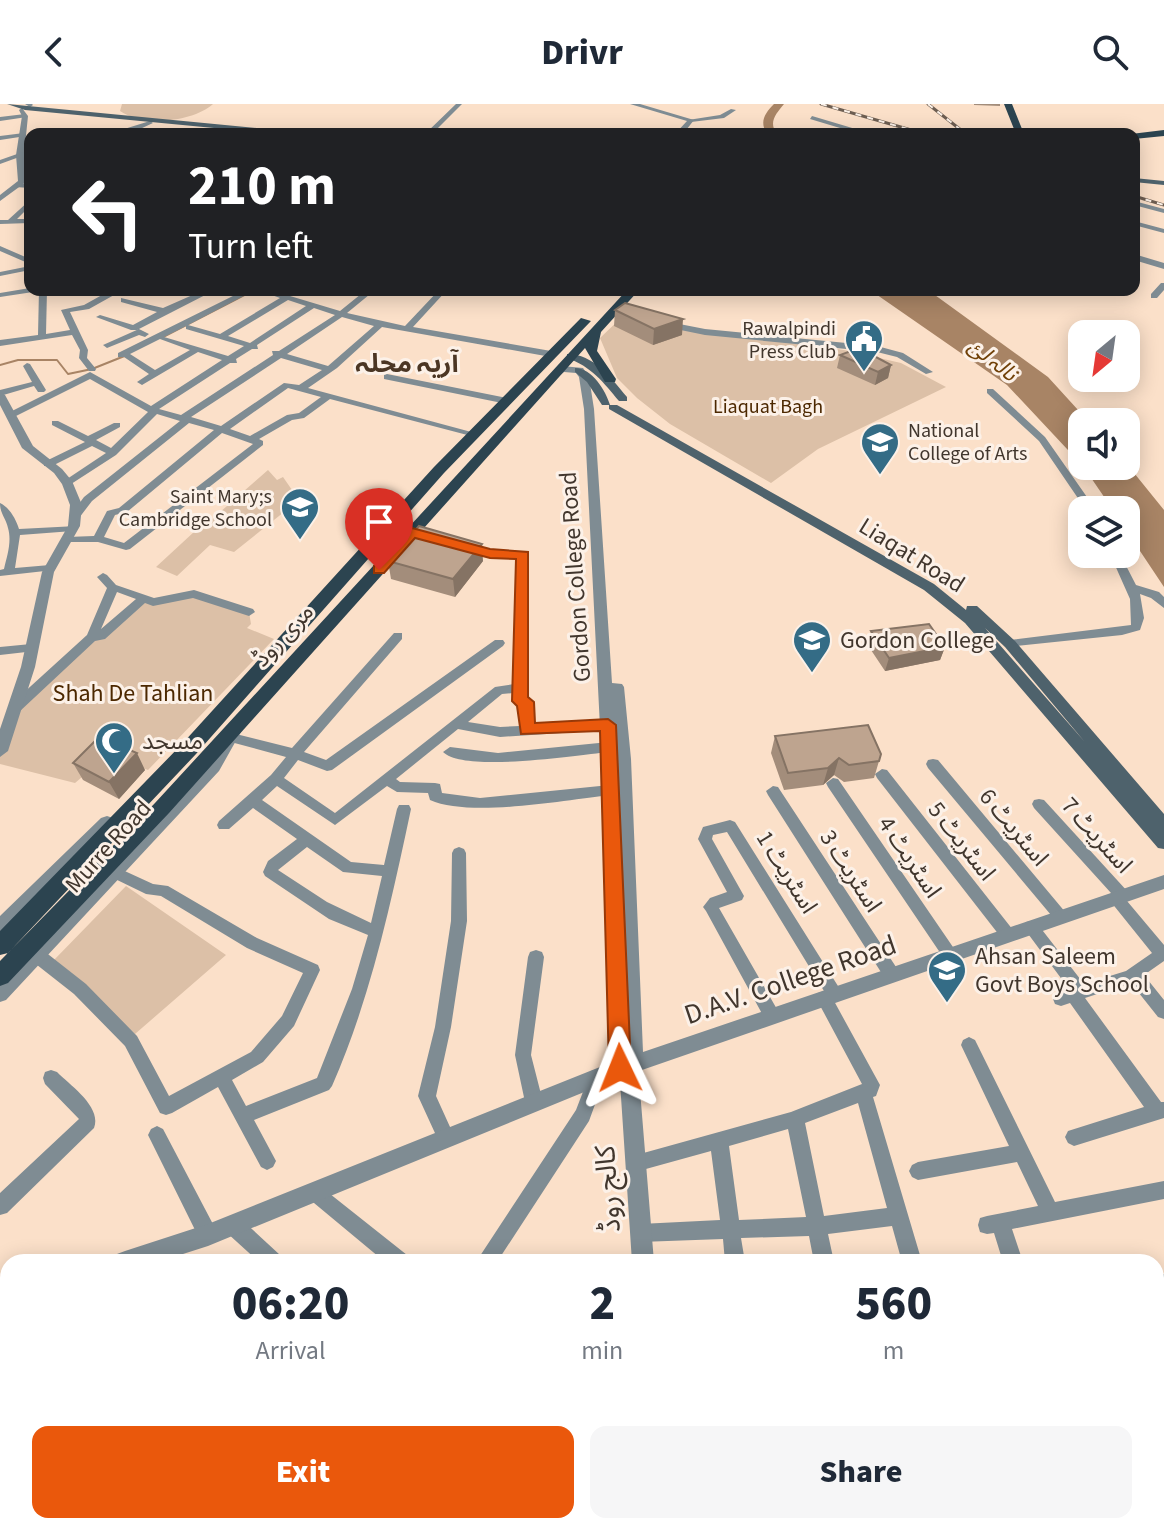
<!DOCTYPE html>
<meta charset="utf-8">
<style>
:root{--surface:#fff;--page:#f6f6f7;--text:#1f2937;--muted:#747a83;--accent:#ea580c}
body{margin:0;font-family:"Source Sans 3","Noto Sans Arabic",sans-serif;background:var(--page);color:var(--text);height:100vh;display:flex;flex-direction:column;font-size:30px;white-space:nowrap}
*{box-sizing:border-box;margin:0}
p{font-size:26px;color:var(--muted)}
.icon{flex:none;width:44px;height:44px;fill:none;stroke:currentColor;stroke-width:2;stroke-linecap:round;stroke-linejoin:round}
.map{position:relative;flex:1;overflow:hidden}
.panel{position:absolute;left:0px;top:1150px;width:1164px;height:280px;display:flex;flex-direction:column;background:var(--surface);border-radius:24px 24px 0 0;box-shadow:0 4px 20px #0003}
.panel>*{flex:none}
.banner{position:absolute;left:24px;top:24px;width:1116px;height:168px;border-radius:16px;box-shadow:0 4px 20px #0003;background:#202124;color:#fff;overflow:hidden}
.needle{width:52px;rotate:209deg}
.controls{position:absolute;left:1068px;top:216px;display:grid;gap:16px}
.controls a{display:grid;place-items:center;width:72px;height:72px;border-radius:16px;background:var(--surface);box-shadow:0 4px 20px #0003;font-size:40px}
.pin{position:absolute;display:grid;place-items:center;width:68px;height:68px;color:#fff;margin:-82px -34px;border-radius:50% 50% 50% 0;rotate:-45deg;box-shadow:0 0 8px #0007}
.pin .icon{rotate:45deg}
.me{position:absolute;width:88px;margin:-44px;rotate:358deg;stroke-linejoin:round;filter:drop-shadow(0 0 6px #0008)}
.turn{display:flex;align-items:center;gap:28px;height:168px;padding:0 32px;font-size:36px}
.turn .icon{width:104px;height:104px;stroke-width:2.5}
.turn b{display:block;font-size:56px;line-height:68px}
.eta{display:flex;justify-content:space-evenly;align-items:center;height:136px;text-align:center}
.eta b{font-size:48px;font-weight:800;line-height:56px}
.button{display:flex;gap:16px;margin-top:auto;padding:16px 32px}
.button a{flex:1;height:92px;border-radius:16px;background:var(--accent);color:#fff;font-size:32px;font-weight:800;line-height:92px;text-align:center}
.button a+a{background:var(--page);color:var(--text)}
header{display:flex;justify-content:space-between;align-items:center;height:104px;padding:0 32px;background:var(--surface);font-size:36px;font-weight:800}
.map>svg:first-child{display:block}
.green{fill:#dcc0a7}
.water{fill:#a88465}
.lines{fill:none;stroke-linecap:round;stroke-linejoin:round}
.stream{stroke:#a88465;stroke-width:2}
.river{fill:#a88465;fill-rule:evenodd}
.minor{fill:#7f8c93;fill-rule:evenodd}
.tertiary{fill:#7f8c93;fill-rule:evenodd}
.secondary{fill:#4e626c;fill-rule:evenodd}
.primary{fill:#2c4450;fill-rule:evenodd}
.rail-casing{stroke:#6d5e52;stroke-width:3}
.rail{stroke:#fcf1e8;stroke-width:2;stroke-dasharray:6;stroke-linecap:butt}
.wall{fill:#a38d7b}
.shaded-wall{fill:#857364}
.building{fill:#bea48f;stroke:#857364;stroke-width:2}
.route{fill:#ea580c;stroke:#983908;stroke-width:2}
.labels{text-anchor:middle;stroke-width:6;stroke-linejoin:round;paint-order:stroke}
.far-poi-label{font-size:20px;fill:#41362d;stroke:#fcf1e8;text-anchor:end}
.far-park-label{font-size:20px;fill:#4c2800;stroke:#fcf1e8}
.far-water-label{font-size:22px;font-style:italic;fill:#714108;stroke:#fcf1e8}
.street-label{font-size:24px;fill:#41362d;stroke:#fcf1e8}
.poi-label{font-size:24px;fill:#41362d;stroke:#fcf1e8;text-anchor:start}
.park-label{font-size:24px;fill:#4c2800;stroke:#fcf1e8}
.far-district-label{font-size:26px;font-weight:bold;fill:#4b3624;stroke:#fcf1e8}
.near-street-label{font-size:28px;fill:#41362d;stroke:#fcf1e8}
</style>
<header><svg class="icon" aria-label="back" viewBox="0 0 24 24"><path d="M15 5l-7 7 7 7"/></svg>Drivr<svg class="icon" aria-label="search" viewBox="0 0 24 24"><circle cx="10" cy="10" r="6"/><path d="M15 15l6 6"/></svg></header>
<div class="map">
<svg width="1164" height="1430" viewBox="0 0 1164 1430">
<rect width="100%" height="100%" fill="#fbe0c9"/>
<path class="green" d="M122,0h91c-20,18 -70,23 -93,7z
M623,212l50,12 171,22 57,13 45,24 -128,62 -47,34 -101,-59 -33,-26 -20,-20 -17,-40z
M268,366l9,10 6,-3 16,23 -65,52 -24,-7 -33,31 -21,-9 39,-36 -3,-16 19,5z
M194,490l55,18 2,12 -4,4 27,11 -126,131 -40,-15 -33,28 -75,-19v-13l14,-42 129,-110 10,3z
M126,782l100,69 -91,79 -81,-74z"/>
<path class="water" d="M870,186h58l120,87 41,45h-7v43l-75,-80z
M1126,359l38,47v77l-38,-57v-20h-13l-30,-44h43z"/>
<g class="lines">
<path class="stream" d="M163,233l91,-47
M0,261l18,-5h39l11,14 24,-5 35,-14"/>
<path class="river" d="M774,0h10c-8,10 -16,18 -7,30h-10c-8,-12 -2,-21 7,-30z"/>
<path class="minor" d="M25,0h7l1,1 -3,2z
M456,0h6l-30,30h-7z
M731,5l5,1 -12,8 -33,4 -3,-2 32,-5z
M25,10l2,3 -27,4v-4z
M812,12l57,17 1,1h-10l-50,-15z
M150,17l3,2 -13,6 -32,5z
M249,24l2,3 -20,3 1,-1z
M49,27l24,1 3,2h-29z
M24,29l2,3 -26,4v-4z
M20,49l2,3 -22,8v-4z
M17,80h13v4l-15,-1z
M30,96v6l-13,13h13v4l-30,1v-4h8z
M1134,97l30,8v4l-30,-8z
M1134,117l30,8v4l-30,-8z
M0,142l30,13v5l-30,-13z
M30,162v4l-30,6v-4z
M1161,179h3v7l-7,8h-6v-4z
M30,184v2h4l-1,2 -33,5v-4z
M39,186h8l-1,44 24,-4 -9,-20 23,-5 18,-10 -13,-5 19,2 15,-2 -34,19 -19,3 18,38 -1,8 9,11 -1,2h-6l-10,-13 1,-8 -8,-15 -72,11v-6l38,-5z
M204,186h11l-78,40h-6l-35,-13 4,-2 33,10 24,-13 -36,-10v-4l42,10z
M245,186h10l-67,35 32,9 60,-36 -22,-8h12l70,21 26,-21h9l-28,23 58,13 34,-36h8l-34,37 138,24 4,3 -4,3 -169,-30 -45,41 -29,20 167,45v4l-145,-38 -26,19 -12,2 -33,19 4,2v4l-133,104 -4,1 -28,-8h-35v-4l4,-1 27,-1 13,-25 12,-3 95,-78 -25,-7 -97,78 -13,17 -4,1 -5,-3 14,-19 96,-76 -23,-7 -41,41 -48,31 -5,-3 1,-2 42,-28 -14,-7 -40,20h-8v-4l41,-20 -33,-17v-4h6l30,15 26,-13h6v4l-24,13 15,8 37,-36 -58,-33 -76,38h-6v-4l82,-41 61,34 71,-46 -24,-8 -56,33 -5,-3 12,-8 -25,-17h-6v-4zM288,196l18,6 -56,37 -22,-7zM314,204l21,7 -56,36h-7l1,4 -92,60 -22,-6 71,-46h7l-1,-4 16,-10h6l-1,-4zM342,213l32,9 -46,40 -41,-12zM186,222v3l58,17 -16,10 -64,-19zM160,235l30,11 -35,20 -25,-16zM281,254l41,12 -23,15 -15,-2 -63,43 -30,-9zM288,284l33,9 -22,16 -12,2 -37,21 -20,-7zM222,329l31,11 -129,99 -20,-6 11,-22 12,-3z
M664,217l41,8 172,17 26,7 30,19 -7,2 -29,-17 -20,-5 -172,-17 -44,-9 -1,-2z
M139,225l10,5 -4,3 -6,-2 -32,13 -4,-3z
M27,259l3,1 16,26 -2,2h-6l-4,-6 -34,10v-6l32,-8 -9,-16z
M387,270l120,24 5,3 -5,3 -123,-25v-4z
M987,285h6l52,48 51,73h-10l-47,-69 -52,-48z
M0,399c9,4 16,16 19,26l58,-3 1,2 -5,3 -53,4 -5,33 35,-3 6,3 -2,2 -54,6v-6l4,-1c3,-13 8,-27 4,-41 -2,-10 -8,-14 -8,-25z
M466,440l25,7 33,2 5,3 -3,142 5,4 2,23 75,-5 6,5 -6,5 -108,7 -42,-8 -62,50 4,3 35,1 5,1 2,9 38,5 130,-13 7,5 -7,5c-45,5 -140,23 -180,5l-2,-7 -31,-1 -10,-6 -52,39 -58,-39 -15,14 89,62 33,3 13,-56 2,-4h10l2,4c-20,94 -40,188 -79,277l-3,4 -75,30 22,41 -3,6 -6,3 -6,-3 -43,-80 -46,26 -6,2 -6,-2 -35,-67 -51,-52 -42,-33 -2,-5 2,-5 6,-2 6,2 42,33 51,52 32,60 82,-44 31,-36 21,-43 -56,-25 -86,-52 -15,-2 -35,-17 -2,-4 2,-4 5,-2 37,17 15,2 89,52 61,27 2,5 -26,56 -31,36 -31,18 14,26 71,-28 35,-89 16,-54 -39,-16 -64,-43 -2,-4 5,-11 29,-22 -44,-31 -24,21h-10l-2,-4 2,-4 52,-46 15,-18 -59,-16 -2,-3 7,-5 60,15 102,-115h8v6l-98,113 22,8 169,-120h8l2,3 -2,3 -171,124 -5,1 -29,-11 -14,18 51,35 160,-126 19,-3 4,-125 -28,-2 -28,-8v-4zM514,589v8l5,4 1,21 -20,1 -32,-5 34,-28zM307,743l36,25 39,4 -11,47 -44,-21 -49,-32z
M1110,450h10l16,31 23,7 5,5v11l-13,-10 -11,-4 4,24 -4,12 -18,5 -116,12 -2,-3 6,-4 121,-15 -1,-26z
M103,469l4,2 9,10 38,13 40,-8 59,19 2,3 -6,4 -56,-18 -40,8 -8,-3 -40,36 -10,2 -76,71h-10l-1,-3 1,-3 78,-71 20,-47 -10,-11zM117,488l19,7 -35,30z
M31,540l4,1 2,3 -2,3 -35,4v-8z
M609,638l7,5 -7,5c-32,3 -145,21 -166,0l7,-5 48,6z
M933,655l5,1 128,153 3,4 -3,4 -5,2 -5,-2 -128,-153 -2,-4 2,-4z
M882,665l5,1 126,160 3,5 -3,5 -5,2 -5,-2 -126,-162 -2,-4z
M833,674l5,1 117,171 3,5 -3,5 -5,2 -5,-2 -117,-173 -2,-4z
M773,682l5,1 120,183 2,5 -2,5 -6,2 -6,-2 -118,-185 -2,-4z
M1039,695l5,1 84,92 2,4 -3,5 37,44v16l-20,14 20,25v19l-6,-2 -27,-34 -46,15 76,104h3v16l-90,28 -6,-3 -3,-6 3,-6 76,-24 -74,-104 -9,3 -6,-2 -2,-5 2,-5 14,-5 -46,-62 3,-5 5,-1 5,1 48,62 42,-13 26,-18 -41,-51 -2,-4 2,-5 -77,-85 -2,-4 2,-4z
M730,716l5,2 108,172 -2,5 -7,2 46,84 -4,11 -3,1 49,165h-20l-10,-36 -64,8 6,28h-20l-5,-26 -68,2 4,24h-20l-2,-23 -83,3 -7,-2 -2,-7 2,-7 7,-2 80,-4 -9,-69 -76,21 -6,-3 -3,-6 3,-6 162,-45 71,-28 -46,-86 2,-5 6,-2 -97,-159 -14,3 -1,4 32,57 -2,4 -23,8 59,103 2,5 -2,5 -6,2 -6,-2 -60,-110 -3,-4 7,-9 17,-6 -29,-53 5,-12zM858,999l29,105 -63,8 -19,-93zM788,1025l18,88 -67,3 -10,-74z
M459,743l5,2 2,4 1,68 -16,106 -15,69 19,42 -3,6 -6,3 -6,-3 -22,-48 17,-69 16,-106 1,-68 2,-4z
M536,846l6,2 2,5 -13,98 12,47 -3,6 -6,2 -6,-2 -3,-6 -10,-47 13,-98 2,-5z
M969,933l6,3 80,162 109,-21v18l-152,30 11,33h-20l-9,-29 -7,1 -7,-2 -2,-7 2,-7 7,-2 51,-10 -21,-44 -99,18 -6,-3 -3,-6 3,-6 6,-3 91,-16 -48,-101 2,-5z
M597,965l6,2 2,6 -16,44 -92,141h-21l100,-152 15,-39z
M51,966l6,2c14,14 45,35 37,56l-87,85 -7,2v-22l79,-74 -34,-35 -2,-6 2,-6z
M157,1022l6,3 52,99 2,7 -2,7 -7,2 -7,-2 -50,-101 -3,-6 3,-6z
M314,1079l6,3 87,69 3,7h-25l-77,-64 -3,-6 3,-6z
M233,1112l7,2 40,37 3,7h-24l-33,-30 -2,-7 2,-7z
M380,1422h22l-1,8h-22z
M965,1422h22v8h-22z"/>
<path class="tertiary" d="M630,0h10l54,16 -11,14h-8l12,-13z
M22,4l6,8 -4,39 2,27 -26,19v-6l18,-14 -2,-26 6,-39 -3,-6z
M1134,150l30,9v6l-30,-9z
M562,262l21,2 6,9 5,32 18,274 10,1 2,3 7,72 12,293 521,-177v14l-522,181 -3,8 15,184h-22l-12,-180 -4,-3 -408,167 -50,16h-44l3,-8 8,-3 83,-27 402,-161 -9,-316 -17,-338 -5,-32 -3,-4 -12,-1 -14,11 -5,-3z
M0,288l5,3 28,51 29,23 10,12 10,24 -2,21 -26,46 -19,95 -27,84 -8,6v-28l21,-62 21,-95 26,-46 2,-21 -8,-21 -8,-11 -32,-25 -22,-43z
M235,621l7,5 -23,41 -213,229 -6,2v-21l209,-218 21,-37z
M107,712l6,2 2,4 -2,4 -107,106 -6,2v-18l101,-98z
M1156,1170h8v22h-8z
M0,1196l8,3v58l-8,-3z
M143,1422h29l4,8h-29z
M172,1422h29l4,8h-29z
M661,1422h26l1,8h-26z"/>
<path class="secondary" d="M7,0l291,28 4,2h-26l-251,-24z
M309,28l4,1 2,1h-10z
M1134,74l30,3v4l-30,-3z
M567,250c27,0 44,24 60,43v4h-8c-15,-18 -28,-35 -52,-43z
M575,264c17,0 31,23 35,37h7l317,179 32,26 1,-4h10l38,35 149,173v35l-6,-1 -193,-225 -41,-33 -315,-181v-4h-7l-15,-23 -12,-10zM985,524l20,19 79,94z"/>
<path class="primary" d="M1004,0h8l12,30h-8z
M1164,26v6l-30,3 -3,-5z
M627,186h12l-38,42 -4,19 19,28 -1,3h-10l-20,-34 -416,465 -161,170 -8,3v-25l155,-158z
M581,214l10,3 -147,152 -248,281 -188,199 -8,2v-24l182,-187 252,-277z"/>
<defs>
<path id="rail" d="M821,0l104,30
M928,0l38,30
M1134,92l30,9"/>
</defs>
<use href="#rail" class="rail-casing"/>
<use href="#rail" class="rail"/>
</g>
<path class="wall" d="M974,0h26v2l-26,-1z
M615,206l67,25 -29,10 -39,-19z
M840,251l51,10 -3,13 -13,7 -38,-17z
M388,457h95l-28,36 -64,-18z
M871,527l74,16 -5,13 -55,11 -18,-27z
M775,632l104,25 -5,17 -30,4 -10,-7 -11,10 -39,5 -13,-37z
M73,659l72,7 -26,29 -36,-19z"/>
<path class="shaded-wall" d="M683,215l-1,16 -29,10 1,-16z
M891,261l-3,13 -13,7 3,-13z
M482,440l1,17 -28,36 -2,-18z
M945,543l-5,13 -55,11 4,-13z
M137,649l8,17 -26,29 -10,-17z
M839,654l-5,17 -11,10 5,-17z"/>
<path class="building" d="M838,27l10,3h-15z
M625,199l58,16 -29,10 -39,-19z
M859,244l32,17 -13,7 -38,-17z
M419,422l63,18 -29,35 -65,-18z
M929,520l16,23 -56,11 -18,-27z
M868,621l13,29 -2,7 -30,4 -10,-7 -11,10 -40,5 -13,-37z
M99,633l38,16 -28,29 -36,-19z"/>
<path class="route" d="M412,424l78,21 38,3v145l6,5 1,21 73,-4 8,6 15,343 -3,7 -8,3 -8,-3 -3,-7 -9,-337 -79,3 -4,-28 -5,-5 4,-142 -26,-1 -75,-20 -31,35h-10v-7l33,-36z"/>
<defs>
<symbol id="civic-pin" viewBox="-11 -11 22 30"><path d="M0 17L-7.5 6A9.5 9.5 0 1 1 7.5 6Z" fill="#346c86" stroke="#fcf1e8"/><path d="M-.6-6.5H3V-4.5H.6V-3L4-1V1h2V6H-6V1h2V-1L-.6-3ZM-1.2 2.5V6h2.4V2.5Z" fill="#fff"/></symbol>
<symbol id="university-pin" viewBox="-11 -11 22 30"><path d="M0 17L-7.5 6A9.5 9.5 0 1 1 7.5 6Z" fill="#346c86" stroke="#fcf1e8"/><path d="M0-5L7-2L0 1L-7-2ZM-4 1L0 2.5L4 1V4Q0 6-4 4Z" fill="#fff"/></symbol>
<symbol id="school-pin" viewBox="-11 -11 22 30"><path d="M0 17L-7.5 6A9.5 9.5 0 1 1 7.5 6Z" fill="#346c86" stroke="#fcf1e8"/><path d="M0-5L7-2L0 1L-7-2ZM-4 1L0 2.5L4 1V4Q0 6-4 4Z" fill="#fff"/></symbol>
<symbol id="mosque-pin" viewBox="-11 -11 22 30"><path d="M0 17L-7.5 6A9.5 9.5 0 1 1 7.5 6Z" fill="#346c86" stroke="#fcf1e8"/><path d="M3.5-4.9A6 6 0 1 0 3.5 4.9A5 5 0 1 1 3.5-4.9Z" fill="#fff"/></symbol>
</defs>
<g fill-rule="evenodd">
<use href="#civic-pin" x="842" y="213" width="44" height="60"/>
<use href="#university-pin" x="858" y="316" width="44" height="60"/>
<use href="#school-pin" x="278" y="381" width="44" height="60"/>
<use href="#university-pin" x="790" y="514" width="44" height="60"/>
<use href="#mosque-pin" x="92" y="615" width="44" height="60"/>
<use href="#school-pin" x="925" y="844" width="44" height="60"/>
</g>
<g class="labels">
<g class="far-poi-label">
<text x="836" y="231">Rawalpindi<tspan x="836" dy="23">Press Club</tspan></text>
<text x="908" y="333" text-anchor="start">National<tspan x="908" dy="23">College of Arts</tspan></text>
<text x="272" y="399">Saint Mary;s<tspan x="272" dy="23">Cambridge School</tspan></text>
</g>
<g class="far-park-label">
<text x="768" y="309">Liaquat Bagh</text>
</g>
<g class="far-water-label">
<text transform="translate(993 255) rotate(38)" y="8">نالہ لئ</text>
</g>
<g class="street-label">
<text transform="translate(912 451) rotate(32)" y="8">Liaqat Road</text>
<text transform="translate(575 473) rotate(-94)" y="8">Gordon College Road</text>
<text transform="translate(283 531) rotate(-47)" y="8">مری روڈ</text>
<text transform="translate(1014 723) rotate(50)" y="8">اسٹریٹ 6</text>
<text transform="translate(1097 731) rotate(48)" y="8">اسٹریٹ 7</text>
<text transform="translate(962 737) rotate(52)" y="8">اسٹریٹ 5</text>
<text transform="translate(108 742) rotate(-48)" y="8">Murre Road</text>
<text transform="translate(910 753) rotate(56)" y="8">اسٹریٹ 4</text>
<text transform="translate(851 767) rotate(57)" y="8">اسٹریٹ 3</text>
<text transform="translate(787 768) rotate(58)" y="8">اسٹریٹ 1</text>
</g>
<g class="poi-label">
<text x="840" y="544">Gordon College</text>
<text x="142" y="645">مسجد</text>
<text x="975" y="860">Ahsan Saleem<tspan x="975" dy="28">Govt Boys School</tspan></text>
</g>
<g class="park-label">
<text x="133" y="597">Shah De Tahlian</text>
</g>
<g class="far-district-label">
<text x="407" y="268">آریہ محلہ</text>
</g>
<g class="near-street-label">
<text transform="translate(790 875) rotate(-19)" y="10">D.A.V. College Road</text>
<text transform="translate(607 1085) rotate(-94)" y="10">کالج روڈ</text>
</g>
</g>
</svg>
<div class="controls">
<a><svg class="needle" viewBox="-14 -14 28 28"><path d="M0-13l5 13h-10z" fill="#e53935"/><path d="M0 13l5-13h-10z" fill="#747a83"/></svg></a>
<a><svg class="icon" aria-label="sound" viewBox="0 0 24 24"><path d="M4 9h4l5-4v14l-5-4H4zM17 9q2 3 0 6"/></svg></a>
<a><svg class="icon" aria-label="layers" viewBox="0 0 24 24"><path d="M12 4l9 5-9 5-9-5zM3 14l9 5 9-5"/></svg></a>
</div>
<div class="pin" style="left:379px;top:466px;background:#d93025"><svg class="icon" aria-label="arrive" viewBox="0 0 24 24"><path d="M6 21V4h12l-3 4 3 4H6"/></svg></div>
<svg class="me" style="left:620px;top:964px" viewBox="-20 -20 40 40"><path d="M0-17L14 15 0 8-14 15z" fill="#ea580c" stroke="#fff" stroke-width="4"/></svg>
<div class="banner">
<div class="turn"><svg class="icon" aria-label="left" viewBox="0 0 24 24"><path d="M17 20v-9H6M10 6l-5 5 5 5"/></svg><div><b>210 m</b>Turn left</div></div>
</div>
<section class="panel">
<div class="eta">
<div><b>06:20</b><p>Arrival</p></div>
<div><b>2</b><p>min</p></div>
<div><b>560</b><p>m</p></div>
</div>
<div class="button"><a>Exit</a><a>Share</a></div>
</section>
</div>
